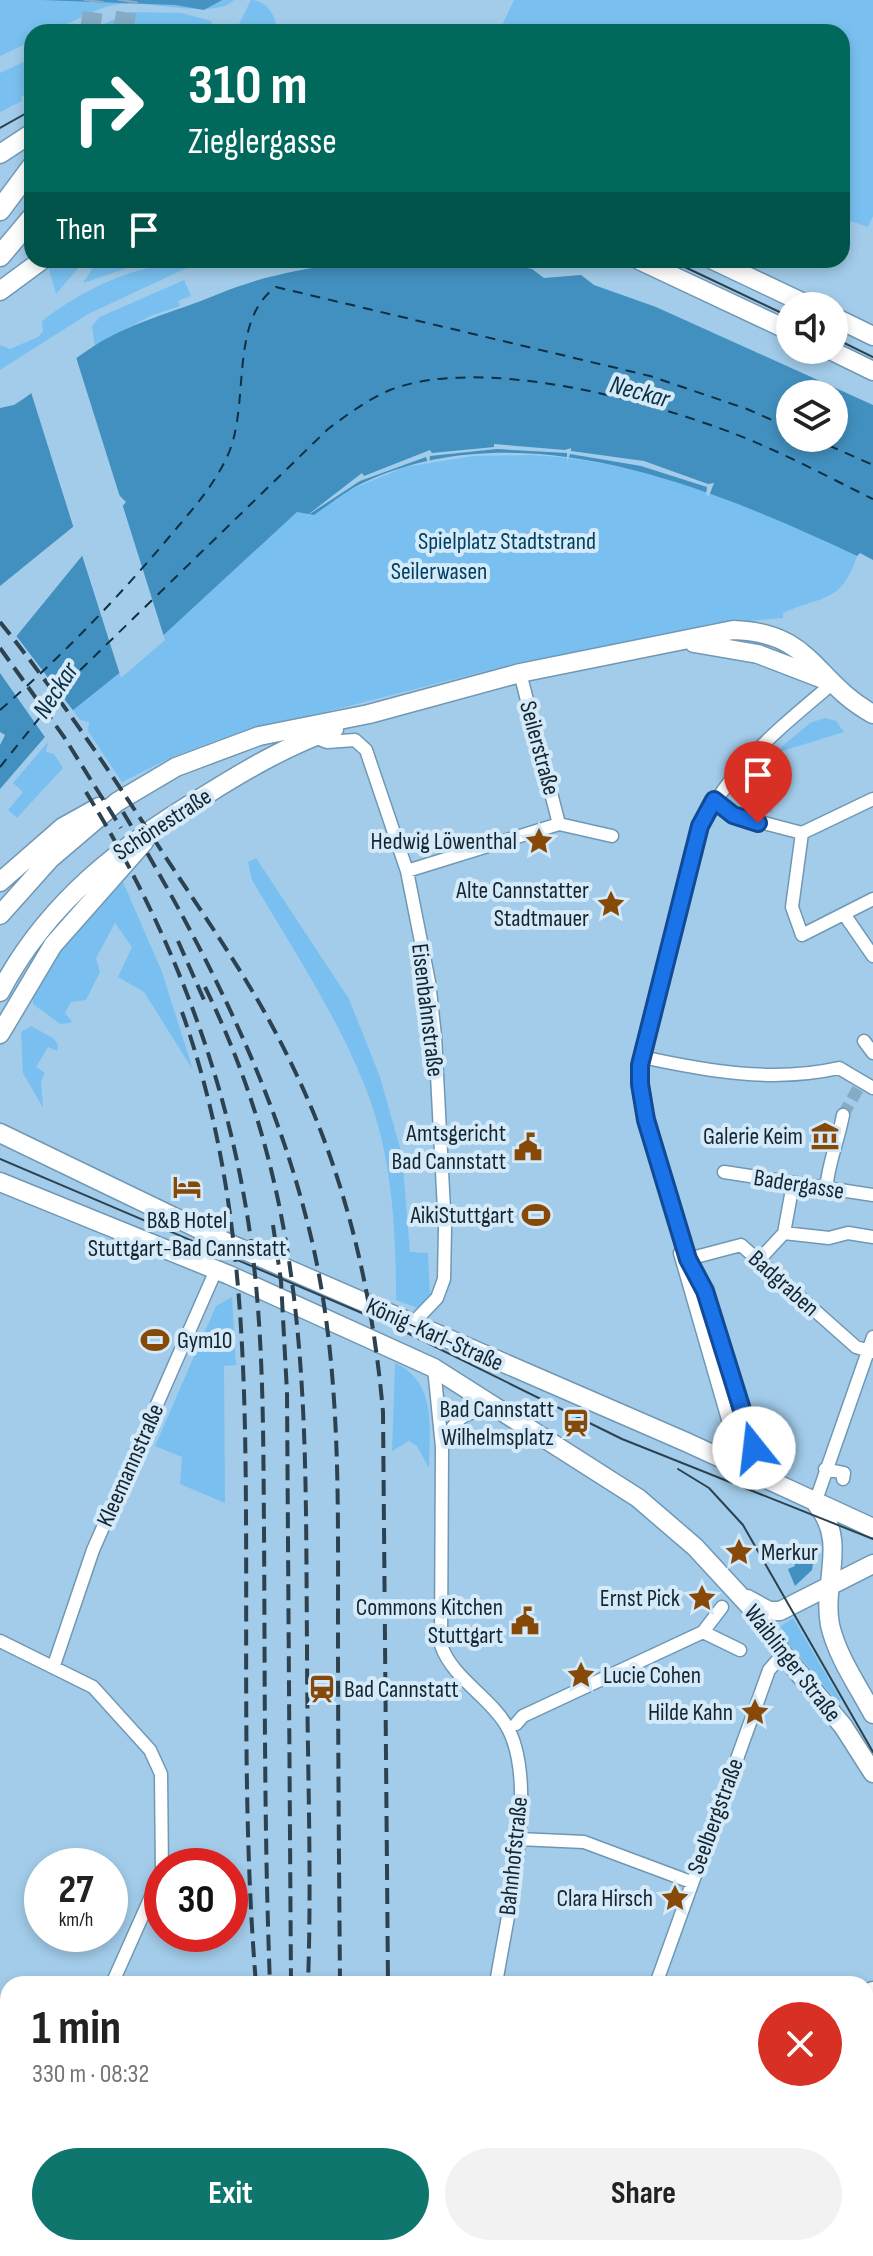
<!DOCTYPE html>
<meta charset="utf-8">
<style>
:root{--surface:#fff;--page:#f2f2f2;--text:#222;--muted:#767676;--accent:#0f766e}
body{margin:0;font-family:"Sofia Sans Condensed",sans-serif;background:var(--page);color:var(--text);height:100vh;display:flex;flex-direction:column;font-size:30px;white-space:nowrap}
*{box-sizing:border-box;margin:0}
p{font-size:26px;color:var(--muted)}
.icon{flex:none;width:44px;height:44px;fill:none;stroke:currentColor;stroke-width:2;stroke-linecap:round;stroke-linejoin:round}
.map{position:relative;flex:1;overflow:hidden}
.details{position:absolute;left:0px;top:1976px;width:874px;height:280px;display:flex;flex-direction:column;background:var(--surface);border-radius:24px 24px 0 0;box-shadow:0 4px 12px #0003}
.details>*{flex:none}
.banner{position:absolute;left:24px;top:24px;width:826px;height:244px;border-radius:24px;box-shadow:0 4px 12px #0003;background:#00695c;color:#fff;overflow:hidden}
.buttons{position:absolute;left:776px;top:292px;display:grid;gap:16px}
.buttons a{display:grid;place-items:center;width:72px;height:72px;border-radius:50%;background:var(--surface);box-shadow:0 4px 12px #0003;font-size:40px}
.speed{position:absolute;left:24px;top:1848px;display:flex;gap:16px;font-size:40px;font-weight:700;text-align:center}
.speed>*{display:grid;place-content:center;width:104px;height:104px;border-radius:50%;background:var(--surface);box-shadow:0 4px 12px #0003;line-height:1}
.speed small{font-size:20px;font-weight:400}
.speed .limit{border:12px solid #d22;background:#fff;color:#111}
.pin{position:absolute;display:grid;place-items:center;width:68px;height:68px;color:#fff;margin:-82px -34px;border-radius:50% 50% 50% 0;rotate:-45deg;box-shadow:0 0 8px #0007}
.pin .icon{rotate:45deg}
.me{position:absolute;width:88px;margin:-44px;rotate:344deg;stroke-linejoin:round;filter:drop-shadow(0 0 6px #0008)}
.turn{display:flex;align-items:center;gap:28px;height:168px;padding:0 32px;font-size:36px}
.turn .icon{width:104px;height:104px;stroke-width:2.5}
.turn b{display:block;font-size:56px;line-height:68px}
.then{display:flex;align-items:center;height:76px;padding:0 32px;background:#0003;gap:16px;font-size:30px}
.round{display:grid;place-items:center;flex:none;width:84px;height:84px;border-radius:42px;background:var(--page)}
.headline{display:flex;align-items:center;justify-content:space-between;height:136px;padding:0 32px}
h1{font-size:48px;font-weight:700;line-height:60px}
.cta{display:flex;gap:16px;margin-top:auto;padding:16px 32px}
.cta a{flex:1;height:92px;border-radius:48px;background:var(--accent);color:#fff;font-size:32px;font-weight:700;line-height:92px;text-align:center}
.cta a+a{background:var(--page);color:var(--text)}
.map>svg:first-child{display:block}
.green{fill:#79c0f0}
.forest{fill:#4693c3}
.water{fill:#4290bf;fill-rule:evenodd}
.pier{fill:#a2ccea}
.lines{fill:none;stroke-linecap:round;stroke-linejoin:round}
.ferry{stroke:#0d2f43;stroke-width:2;stroke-dasharray:10 8;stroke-linecap:butt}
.street-tunnel{stroke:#86abc5;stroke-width:12;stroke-dasharray:12 6;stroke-linecap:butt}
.secondary-tunnel{stroke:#86abc5;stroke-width:18;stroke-dasharray:18 9;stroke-linecap:butt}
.primary-tunnel{stroke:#86abc5;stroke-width:20;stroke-dasharray:20 10;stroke-linecap:butt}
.street-casing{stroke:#7098b4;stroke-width:15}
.secondary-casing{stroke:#7098b4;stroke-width:21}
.primary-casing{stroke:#7098b4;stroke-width:23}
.street{stroke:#fff;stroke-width:12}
.secondary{stroke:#fff;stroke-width:18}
.primary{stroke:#fff;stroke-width:20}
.tram{stroke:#2d4250;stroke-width:2}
.rail{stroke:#2d4250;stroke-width:4;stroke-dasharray:16 8;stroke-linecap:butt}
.route-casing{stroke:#114b97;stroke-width:20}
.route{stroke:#1a73e8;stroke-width:14}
.labels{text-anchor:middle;stroke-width:8;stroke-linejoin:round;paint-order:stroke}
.park-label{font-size:24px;fill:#004061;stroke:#d5eaf9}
.street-label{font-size:24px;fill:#142530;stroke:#d5eaf9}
.poi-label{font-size:24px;fill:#142530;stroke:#d5eaf9;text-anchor:end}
.water-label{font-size:26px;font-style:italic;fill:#0d2f43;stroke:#d5eaf9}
</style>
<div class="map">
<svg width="873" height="2256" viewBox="0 0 873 2256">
<rect width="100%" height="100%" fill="#a2ccea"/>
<path class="green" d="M0,0h234c-18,20 -86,0 -114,4 -32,4 -55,28 -88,28v9l-32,15z
M251,0c16,0 27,18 25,32h-41z
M514,0h359v216l-5,11 -26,-9v-186h-343z
M130,12l52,1 29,8 3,6 -4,5h-123z
M32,58v33l-11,6 1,4 -22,11v-39z
M54,260h31l-29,34 -8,-28z
M98,260h50v1l-65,22z
M193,265l-105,49 -88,56v-25l10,4 28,-12 5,-6 -1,-10c42,-32 97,-60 151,-56z
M184,280l7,16 -13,5 2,5 -30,10 -55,30 -3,-20 8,-9z
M532,455c117,6 222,53 325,101 -16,48 -34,39 -74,57v5l-46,4 -216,40 -301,77 -48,18 -50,25 -34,-51 1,-9 -9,-2 -7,-10 69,-55 155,-143 108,-45 68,-11z
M825,718l11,3 8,11 -71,22 37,-31z
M48,742l-2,10 8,2 9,14 -46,50 -9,-8 15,-18 -10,-9z
M757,769l3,2 13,42 -26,-7 -8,-9z
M256,858l93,141 31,78 22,78 8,97 18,1 2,43 -12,12 -22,-8c0,-73 -4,-148 -32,-216 -29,-72 -73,-138 -112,-204l-4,-18z
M123,882l39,90 31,98 -49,-78 -26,-15 14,-30 -17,-24 -19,35 4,14 -14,28 -15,2 -6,11 7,8 -2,2 -10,1 -27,-20c-3,-30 67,-102 90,-122z
M31,1026l22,12 5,7 -1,6 -9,-4 -12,20 9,6 -4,8 2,27 -20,-35 -2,-41z
M232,1297l4,68 -12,1 1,137 -45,-19 2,-27 -27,-11 61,-140z
M395,1363c43,20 34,65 34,105l-12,-22 -8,-5 -17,10z
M793,1618l48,82 -4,1 -54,-64 -2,-11z"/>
<path class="forest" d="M42,0h180l-18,10 -29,-5z"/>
<path class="water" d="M425,260l63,7 8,-3 22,2 14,3 12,9 37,-3 13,10 62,22 217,98v155l-13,-7 -3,3c-145,-68 -333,-147 -492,-74 -18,8 -35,22 -51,33l-17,-3 -155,143 -85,68 -57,66v-44l5,-10 -5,-3v-72l6,-11 120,-147 -10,-10 -116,94v-178l14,-3c26,-16 48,-38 74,-55 39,-27 84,-37 128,-55 67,-28 137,-35 209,-35zM790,394h44v44h-44z
M816,1545l-4,25 -17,16 -7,-17 7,-3 -5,-19z"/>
<path class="pier" d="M75,354l90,286 -44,38 -40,-126 40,-49 -5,-6 -42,32 -44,-140z
M494,444l71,6 6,-2v3l73,10 64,23 6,-1 -5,13 -3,-1 1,-8 -66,-21 -71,-12 -3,8v-9l-70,-4 -67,7 -1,10 -3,-9 -66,24 -55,36 57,-44 2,3 66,-26 2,3 62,-6z
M14,633l61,80 -28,27 -47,-67v-21z"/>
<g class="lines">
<path class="ferry" d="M812,438l61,27
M0,710c61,-53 118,-112 170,-174 21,-25 43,-49 57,-79 24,-50 1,-137 49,-170l374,89 97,33 43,19
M0,767l70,-87 258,-251c20,-15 39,-29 62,-39 91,-35 257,10 345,44 47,18 93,43 138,65"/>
<path class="street-tunnel" d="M843,1115l16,-28"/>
<path class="secondary-tunnel" d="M361,2256l18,-8"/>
<path class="primary-tunnel" d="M90,32l4,-32
M123,32l5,-32"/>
<defs>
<path id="street" d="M520,673l39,151
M314,737l13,5 28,-2 11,10 41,121 22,111 6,54 10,193 -1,50 -7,19 -25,26
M714,800l19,15 69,18
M802,833l-10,74 10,28 71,-36
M802,833l71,-34
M407,871l152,-47 53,12
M844,914l29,42
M864,1041l9,12
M642,1057c65,14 131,26 197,11l34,20
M724,1172l149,23
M826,1190c2,-27 12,-48 17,-75
M784,1233l45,5 19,-5 25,4
M680,1253l51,177
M688,1259l53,-14 115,102 17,5
M759,1260l25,-27 9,-49
M434,1368l8,79 -1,198c11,33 48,51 65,80 35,57 0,194 -10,259
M443,1444c15,-30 20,-30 52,-37
M825,1469l19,4 -1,6
M761,1476l-56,-185 -17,-32 -46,-163 -2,-31 51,-213c25,-74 84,-120 142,-169
M815,1503l58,-166
M703,1632l37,18
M0,1641l93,46 57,63 11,24 1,98 -50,112
M54,1665l39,-115 123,-280
M516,1724l7,-8 180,-84 19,-25
M519,1839l65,3 107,40
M656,1984l113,-314 14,-16
M0,2021l8,3
M866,2133l7,11
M698,2248l5,8"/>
<path id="secondary" d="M0,154l32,-21
M639,260l151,71
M713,260l97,46
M0,291l42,-31
M834,317l39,19
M830,350l43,21
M694,643l64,11 73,28
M0,882l63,-55 36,-20
M0,915l50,-56 67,-57 59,-35 24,-9 59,-22 110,-22 151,-41 213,-43c80,2 81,52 140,84
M0,992c48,-91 123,-148 209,-199 40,-25 80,-48 125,-64
M0,1034l53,-89 91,-103
M0,1133l230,111 456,198 187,86
M0,1182l229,93 205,93 204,130 57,49 60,65 28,42 60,72 30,47
M817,1505c31,36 5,78 13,120 7,31 28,61 43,89
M747,1599l22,12h11l93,-47
M866,1994l7,-3
M434,2248l1,8
M451,2256l10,-8"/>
<path id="primary" d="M0,210l32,-43
M0,256l32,-38"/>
</defs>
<use href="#street" class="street-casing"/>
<use href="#secondary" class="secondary-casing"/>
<use href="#primary" class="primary-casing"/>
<use href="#street" class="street"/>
<use href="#secondary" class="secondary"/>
<use href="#primary" class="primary"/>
<path class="tram" d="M0,128l32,-18
M670,260l120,57
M834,338l39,19
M0,1159l397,169 225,111 251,100
M678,1469l31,19 34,37 130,227"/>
<path class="rail" d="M0,622c59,73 110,150 161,228 44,68 92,134 127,207 56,112 84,230 95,355l5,572
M0,648l64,89 57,91
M86,792c76,123 131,257 157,399 21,111 20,225 21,337 1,152 0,304 6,456
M123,812c76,127 146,261 183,405 35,132 32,270 32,406 0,121 1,241 2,361
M178,941l26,59
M205,987c107,219 100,422 102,658 0,112 5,226 1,339
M182,1012c58,163 63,329 64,501 1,157 -3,314 10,471
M273,1225l8,56 6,111 4,592
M282,2248v8
M295,2248v8
M310,2248v8
M341,2248v8
M379,2248v8"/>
</g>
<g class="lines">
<defs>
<path id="route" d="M754,1448l-49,-157 -17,-32 -42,-139 -6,-36v-19l60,-239 14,-26 19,15 25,8"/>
</defs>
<use href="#route" class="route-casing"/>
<use href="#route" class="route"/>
</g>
<defs>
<symbol id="sight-bare" viewBox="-9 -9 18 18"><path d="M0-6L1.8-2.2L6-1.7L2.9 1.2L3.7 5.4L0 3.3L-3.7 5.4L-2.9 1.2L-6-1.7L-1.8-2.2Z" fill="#864907" stroke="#d5eaf9" stroke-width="2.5" paint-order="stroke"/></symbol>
<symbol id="museum-bare" viewBox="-9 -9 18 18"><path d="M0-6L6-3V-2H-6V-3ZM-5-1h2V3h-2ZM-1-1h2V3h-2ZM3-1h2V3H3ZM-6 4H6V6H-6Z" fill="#864907" stroke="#d5eaf9" stroke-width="2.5" paint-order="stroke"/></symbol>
<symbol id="civic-bare" viewBox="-9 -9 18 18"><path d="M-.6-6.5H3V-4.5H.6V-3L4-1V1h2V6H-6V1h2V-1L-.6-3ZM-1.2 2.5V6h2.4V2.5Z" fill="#864907" stroke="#d5eaf9" stroke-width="2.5" paint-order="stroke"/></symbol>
<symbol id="hotel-bare" viewBox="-9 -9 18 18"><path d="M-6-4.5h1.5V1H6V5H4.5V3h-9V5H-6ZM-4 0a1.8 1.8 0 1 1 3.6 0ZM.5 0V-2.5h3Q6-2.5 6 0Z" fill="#864907" stroke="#d5eaf9" stroke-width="2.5" paint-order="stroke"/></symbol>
<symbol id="stadium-bare" viewBox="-9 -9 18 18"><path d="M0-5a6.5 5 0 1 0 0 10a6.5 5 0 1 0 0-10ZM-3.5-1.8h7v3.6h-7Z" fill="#864907" stroke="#d5eaf9" stroke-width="2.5" paint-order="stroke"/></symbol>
<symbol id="station-bare" viewBox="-9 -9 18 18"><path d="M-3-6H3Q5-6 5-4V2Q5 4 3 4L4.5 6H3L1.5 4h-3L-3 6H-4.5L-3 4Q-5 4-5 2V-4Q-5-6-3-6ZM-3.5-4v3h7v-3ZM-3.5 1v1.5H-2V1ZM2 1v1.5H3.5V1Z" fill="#864907" stroke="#d5eaf9" stroke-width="2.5" paint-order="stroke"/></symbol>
</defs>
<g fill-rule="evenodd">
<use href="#sight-bare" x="519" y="821" width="40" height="40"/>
<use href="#sight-bare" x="591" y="884" width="40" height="40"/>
<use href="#museum-bare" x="805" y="1116" width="40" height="40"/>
<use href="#civic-bare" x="508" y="1127" width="40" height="40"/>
<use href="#hotel-bare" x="167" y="1167" width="40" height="40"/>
<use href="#stadium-bare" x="516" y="1195" width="40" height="40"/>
<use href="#stadium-bare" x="135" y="1320" width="40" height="40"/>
<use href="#station-bare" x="556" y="1403" width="40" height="40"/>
<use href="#sight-bare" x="719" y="1532" width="40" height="40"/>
<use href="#sight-bare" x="682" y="1578" width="40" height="40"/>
<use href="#civic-bare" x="505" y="1601" width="40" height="40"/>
<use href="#sight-bare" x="561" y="1655" width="40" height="40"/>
<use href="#station-bare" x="302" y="1669" width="40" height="40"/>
<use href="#sight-bare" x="735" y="1692" width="40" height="40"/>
<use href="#sight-bare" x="655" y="1878" width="40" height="40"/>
</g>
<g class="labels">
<g class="park-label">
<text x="507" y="549">Spielplatz Stadtstrand</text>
<text x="439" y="579">Seilerwasen</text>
</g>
<g class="street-label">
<text transform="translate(540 748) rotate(75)" y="8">Seilerstraße</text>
<text transform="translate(162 824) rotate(-33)" y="8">Schönestraße</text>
<text transform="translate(428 1010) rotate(83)" y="8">Eisenbahnstraße</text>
<text transform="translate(799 1184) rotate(9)" y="8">Badergasse</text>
<text transform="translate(784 1283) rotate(42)" y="8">Badgraben</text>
<text transform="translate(435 1334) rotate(24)" y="8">König-Karl-Straße</text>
<text transform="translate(130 1465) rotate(-66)" y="8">Kleemannstraße</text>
<text transform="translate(793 1663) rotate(52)" y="8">Waiblinger Straße</text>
<text transform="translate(715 1816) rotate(-70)" y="8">Seelbergstraße</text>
<text transform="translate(513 1856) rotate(-84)" y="8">Bahnhofstraße</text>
</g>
<g class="poi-label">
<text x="517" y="849">Hedwig Löwenthal</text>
<text x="589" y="898">Alte Cannstatter<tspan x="589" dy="28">Stadtmauer</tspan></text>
<text x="506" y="1141">Amtsgericht<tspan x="506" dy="28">Bad Cannstatt</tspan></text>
<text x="803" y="1144">Galerie Keim</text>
<text x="514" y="1223">AikiStuttgart</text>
<text x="187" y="1228" text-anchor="middle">B&amp;B Hotel<tspan x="187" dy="28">Stuttgart-Bad Cannstatt</tspan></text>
<text x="177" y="1348" text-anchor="start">Gym10</text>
<text x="554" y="1417">Bad Cannstatt<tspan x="554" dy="28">Wilhelmsplatz</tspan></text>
<text x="761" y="1560" text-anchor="start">Merkur</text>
<text x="680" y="1606">Ernst Pick</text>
<text x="503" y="1615">Commons Kitchen<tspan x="503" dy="28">Stuttgart</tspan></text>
<text x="603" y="1683" text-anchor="start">Lucie Cohen</text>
<text x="344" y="1697" text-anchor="start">Bad Cannstatt</text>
<text x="733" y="1720">Hilde Kahn</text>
<text x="653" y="1906">Clara Hirsch</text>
</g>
<g class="water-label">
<text transform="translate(640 391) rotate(15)" y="9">Neckar</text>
<text transform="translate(55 690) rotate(-57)" y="9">Neckar</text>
</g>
</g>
</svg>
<div class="buttons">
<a><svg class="icon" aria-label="sound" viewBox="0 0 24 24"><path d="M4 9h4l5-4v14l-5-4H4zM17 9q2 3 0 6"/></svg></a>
<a><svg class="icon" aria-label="layers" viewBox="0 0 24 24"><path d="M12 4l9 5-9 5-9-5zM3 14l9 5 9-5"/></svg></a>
</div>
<div class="speed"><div>27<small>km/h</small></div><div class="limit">30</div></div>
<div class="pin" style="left:758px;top:823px;background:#d93025"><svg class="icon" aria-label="arrive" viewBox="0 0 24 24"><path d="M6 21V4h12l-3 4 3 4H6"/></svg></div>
<svg class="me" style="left:754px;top:1448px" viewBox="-20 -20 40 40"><circle r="19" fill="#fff"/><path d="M0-13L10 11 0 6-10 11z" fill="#1a73e8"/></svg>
<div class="banner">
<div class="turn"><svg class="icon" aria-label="right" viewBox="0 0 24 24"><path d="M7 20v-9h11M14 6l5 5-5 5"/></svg><div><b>310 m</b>Zieglergasse</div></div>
<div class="then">Then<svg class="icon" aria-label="arrive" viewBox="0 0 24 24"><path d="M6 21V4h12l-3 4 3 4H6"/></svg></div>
</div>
<section class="details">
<div class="headline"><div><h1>1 min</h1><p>330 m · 08:32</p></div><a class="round" style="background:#d93025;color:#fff"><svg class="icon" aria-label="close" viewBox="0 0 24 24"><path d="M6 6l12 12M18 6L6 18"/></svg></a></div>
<div class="cta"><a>Exit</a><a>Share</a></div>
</section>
</div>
